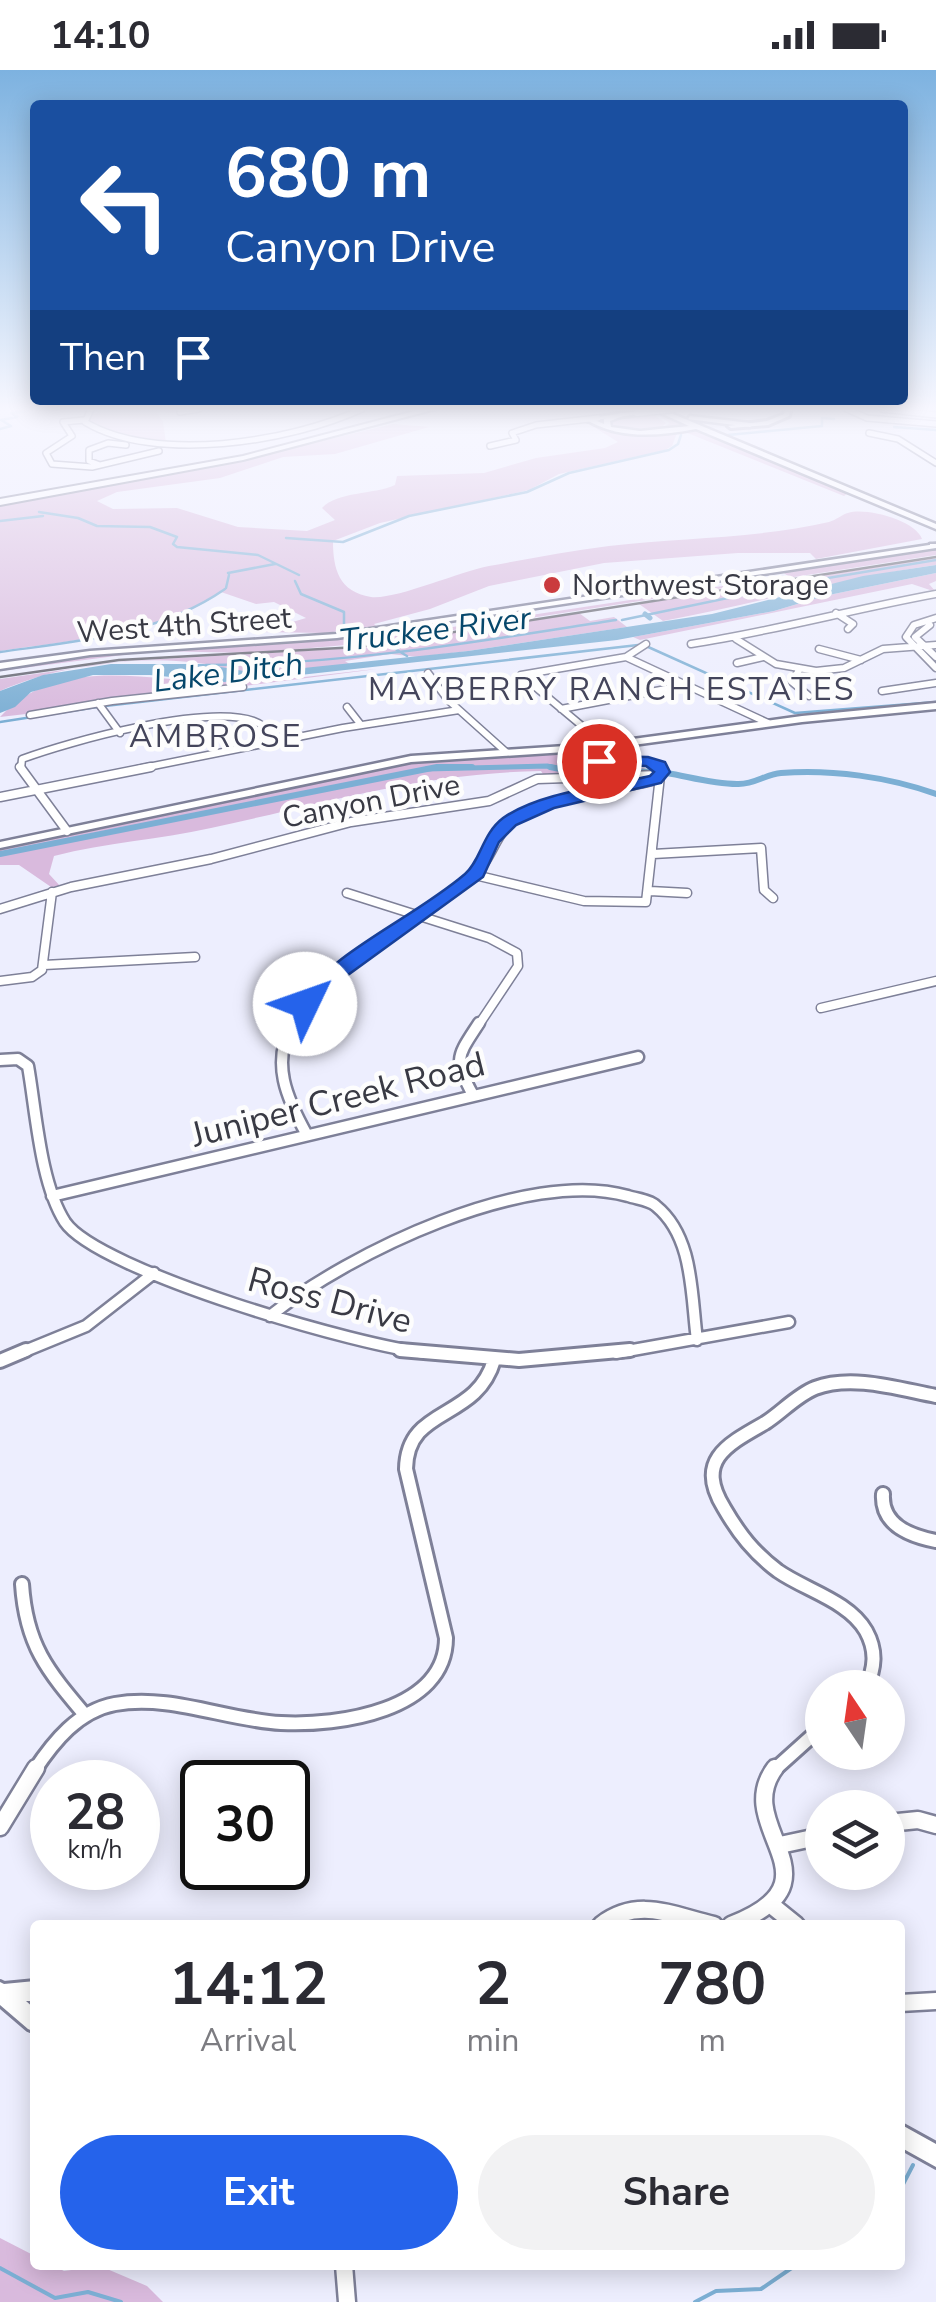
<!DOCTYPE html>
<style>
:root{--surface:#fff;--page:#f2f2f3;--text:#2b2b33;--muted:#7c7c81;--accent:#2563eb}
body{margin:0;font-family:"Nunito Sans",sans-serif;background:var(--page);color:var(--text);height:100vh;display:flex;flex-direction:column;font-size:38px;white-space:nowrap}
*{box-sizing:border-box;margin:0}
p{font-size:32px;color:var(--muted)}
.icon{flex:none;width:55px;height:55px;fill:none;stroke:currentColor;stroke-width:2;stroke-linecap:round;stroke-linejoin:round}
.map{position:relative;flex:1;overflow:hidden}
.drawer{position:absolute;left:30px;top:1850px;width:875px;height:350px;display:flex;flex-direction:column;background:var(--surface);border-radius:10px;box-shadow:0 5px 25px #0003}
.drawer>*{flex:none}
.guide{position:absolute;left:30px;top:30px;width:878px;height:305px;border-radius:10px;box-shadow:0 5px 25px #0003;background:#1a4fa0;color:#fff;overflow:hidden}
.needle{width:65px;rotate:347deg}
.fabs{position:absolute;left:805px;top:1600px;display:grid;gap:20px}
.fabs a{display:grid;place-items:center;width:100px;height:100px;border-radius:50%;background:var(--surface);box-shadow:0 5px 25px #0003;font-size:50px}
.speed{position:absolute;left:30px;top:1690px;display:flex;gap:20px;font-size:50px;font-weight:700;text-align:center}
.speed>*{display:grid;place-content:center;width:130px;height:130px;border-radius:50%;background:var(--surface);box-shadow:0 5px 25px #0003;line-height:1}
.speed small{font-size:25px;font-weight:400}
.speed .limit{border:5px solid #111;border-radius:15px;background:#fff;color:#111}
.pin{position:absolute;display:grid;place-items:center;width:85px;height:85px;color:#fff;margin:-42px;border:5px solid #fff;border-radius:50%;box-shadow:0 2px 10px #0007}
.me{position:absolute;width:110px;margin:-55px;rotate:48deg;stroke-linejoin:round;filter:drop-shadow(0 0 8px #0008)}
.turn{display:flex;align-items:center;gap:35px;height:210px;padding:0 30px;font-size:45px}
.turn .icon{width:130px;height:130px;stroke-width:2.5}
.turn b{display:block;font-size:70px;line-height:85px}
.then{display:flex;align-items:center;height:95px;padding:0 30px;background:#0003;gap:20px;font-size:38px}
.eta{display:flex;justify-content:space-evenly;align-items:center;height:170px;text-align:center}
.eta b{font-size:60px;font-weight:700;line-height:70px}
.cta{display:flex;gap:20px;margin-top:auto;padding:20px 30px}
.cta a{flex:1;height:115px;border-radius:60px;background:var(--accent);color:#fff;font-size:40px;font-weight:700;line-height:115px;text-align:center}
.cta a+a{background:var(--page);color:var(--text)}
.status{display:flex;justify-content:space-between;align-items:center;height:70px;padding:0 50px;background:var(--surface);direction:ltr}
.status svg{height:28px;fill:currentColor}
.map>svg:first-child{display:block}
.green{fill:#d9badd}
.water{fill:#7cafd4}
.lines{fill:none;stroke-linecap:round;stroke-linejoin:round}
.stream-far1{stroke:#7cafd4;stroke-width:2.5}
.stream{stroke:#7cafd4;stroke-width:4}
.canal-far1{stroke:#7cafd4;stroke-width:5}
.canal{stroke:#7cafd4;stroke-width:6}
.minor-far5-casing{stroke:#7e8098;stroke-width:8}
.minor-far4-casing{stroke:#7e8098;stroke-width:9}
.minor-far3-casing{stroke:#7e8098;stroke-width:11}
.minor-far2-casing{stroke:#7e8098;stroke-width:15}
.minor-far1-casing{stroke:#7e8098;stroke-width:18}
.minor-casing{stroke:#7e8098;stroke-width:21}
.tertiary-casing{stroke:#7e8098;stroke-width:6}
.secondary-casing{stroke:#7e8098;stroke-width:5}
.primary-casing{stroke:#7e8098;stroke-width:5}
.motorway-casing{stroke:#7e8098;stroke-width:4}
.minor-far5{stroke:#fff;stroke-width:5}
.minor-far4{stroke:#fff;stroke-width:6}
.minor-far3{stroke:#fff;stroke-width:8}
.minor-far2{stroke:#fff;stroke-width:10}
.minor-far1{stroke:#fff;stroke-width:12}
.minor{stroke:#fff;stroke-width:16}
.tertiary{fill:#fff;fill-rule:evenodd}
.secondary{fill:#fff;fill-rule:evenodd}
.primary{fill:#fff;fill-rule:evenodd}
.motorway{fill:#fff;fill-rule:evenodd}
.rail{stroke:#676873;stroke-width:2.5}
.tertiary-bridge-casing{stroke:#7e8098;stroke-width:9;stroke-linecap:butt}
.tertiary-bridge{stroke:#fff;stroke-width:6}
.route{fill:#2563eb;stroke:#184099;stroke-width:2.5}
.poi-dot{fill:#ca3b3d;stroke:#fdfdfd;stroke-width:4}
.labels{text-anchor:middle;stroke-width:9;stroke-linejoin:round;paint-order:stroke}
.far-poi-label{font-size:30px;fill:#393a44;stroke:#fdfdfd;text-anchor:start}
.far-street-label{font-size:30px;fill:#393a44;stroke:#fdfdfd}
.far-water-label{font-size:32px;font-style:italic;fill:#06476b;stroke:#fdfdfd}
.far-neighbourhood-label{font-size:32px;letter-spacing:2.5px;fill:#44455b;stroke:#fdfdfd}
.street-label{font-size:35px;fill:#393a44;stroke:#fdfdfd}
</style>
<div class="status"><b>14:10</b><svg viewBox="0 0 49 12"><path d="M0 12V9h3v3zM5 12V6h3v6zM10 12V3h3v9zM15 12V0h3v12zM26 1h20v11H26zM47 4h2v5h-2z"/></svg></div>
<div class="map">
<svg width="936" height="2232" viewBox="0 0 936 2232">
<rect width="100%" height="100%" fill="#edeefe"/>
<path class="green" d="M113,339h67l-8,4 -16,-2 7,11 3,21 -45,-7 -34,-15 2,-6z
M651,343l15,10 -7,7 11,-7 -12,-8 190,78 -4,3 -159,-64 -8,1 -5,13 -7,4 -106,24 -30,16 -149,33 -47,18c0,28 6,51 38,56 24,3 87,-25 118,-31 40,-7 80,-15 120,-20 74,-9 147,-7 220,-24 7,-2 14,-8 19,-9 19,-6 68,8 74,26l-106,20 -6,-6h-72l-134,10 -115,23 -59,23 -56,15 2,2 -51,7 -66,-1 47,-14 -32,-16 -18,2 -35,-12c-60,43 -150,48 -221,59v-147l208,-36 185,-44 36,3 -94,27 -52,3 -63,21 -103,14 -20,9 16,8 64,-1 61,19 69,4 28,-11 -13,-12c16,-17 51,-13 73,-23l2,-9 87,-3 52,-15 69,-10 13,-6 -29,-18 34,9 -14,-8 -1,-4z
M936,478v7l-566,88 -119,10 -97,-2 -154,20v-3c123,-21 249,-19 373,-36l7,6 408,-62 -7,-5z
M936,488v7c-92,13 -181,39 -273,56l-24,-17z
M936,503v8l-7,3 7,8 -24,-8 -272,56 -7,-3 141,-26 50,-15z
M579,543l11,8 24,-4 13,10 -159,24 -50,6 -28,-3 -45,7 6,4c-33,3 -67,8 -100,7 -16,0 -31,-5 -46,-8 -65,-10 -145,1 -205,27v-12l125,-18 232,-13z
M377,599l-351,45 -26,3c60,-64 147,-35 224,-35 51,0 102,-8 153,-13z
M576,682l19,10 33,2 29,8 -112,5 -4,-6c-120,2 -214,32 -330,57 -53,12 -104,14 -157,28l-5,18 12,13 -7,2 -35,-24h-19v-16l386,-82 68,-9z
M0,2168l35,18v9h17l12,6 36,-5 47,20 16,16h-163z"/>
<path class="water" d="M936,495v8l-112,23 -50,15 -157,29 -353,39 -40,3 -74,-7h-57l-62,17 -16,15 -15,6v-22l43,-16 68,-11h93l51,9 213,-22 244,-37 151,-38z"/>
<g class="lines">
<path class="stream-far1" d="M894,357l42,3
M0,359l11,-3 -10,-6 16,-3 -6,-4 16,-2 -3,-2
M728,365l94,-9v-8l12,1
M39,442l39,6 19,8 53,1 27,10 -4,7 4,3 81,8 41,20
M0,451l43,-5
M286,468l57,4 66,-26 118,-24 42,-19 100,-23 9,-6 3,-9
M228,503l47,-9
M295,511l6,13 43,18v12l6,7
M226,518l3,-13
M622,550l188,-39 126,-21
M357,567l25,4
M646,576l149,67 141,-11
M392,577l15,9
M0,582c78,-11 159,-17 225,-63
M206,595c138,0 274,-24 410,-45
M105,636l533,-61
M0,652l97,-15"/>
<path class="stream" d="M900,2120l13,-25
M0,2198l55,30 33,-6 33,10
M695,2232l21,-11 45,-2 35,-24"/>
<path class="canal-far1" d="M645,544l5,4
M426,699l121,-3 13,3
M610,699h4"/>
<path class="canal" d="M550,697c35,8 70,3 107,5
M667,703c23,4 46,11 70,11 17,1 29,-10 44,-11 50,-4 108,4 155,21
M0,784l437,-87h35"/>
<defs>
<path id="minor-far5" d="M91,339l-6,13c70,42 205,20 277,-13
M847,339l20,9 69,6
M882,339l54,6
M180,342l19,-3
M84,350l-21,2 9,14 -26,17 6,11 40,3 67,-16
M869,363l29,6 38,24
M490,376l26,-6 -4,-7 24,-8 62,-7
M100,395l-11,-4v-11l19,-7 18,2"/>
<path id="minor-far4" d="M836,543l17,11 -5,5
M936,548l-22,7 -8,12 30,31
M930,555l-15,12 21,20
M736,569l40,25 40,7 28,-3 39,-19 53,-4
M691,574c83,-13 163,-35 245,-50
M819,579l42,11
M626,587l142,66
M737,593l26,-6
M799,600l-7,12 17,14
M428,603l20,27 58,52
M882,621l54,-8
M98,633l22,30
M347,637l14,18
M561,639l126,-24
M30,645l82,-14 131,-14
M606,676l-85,-71 105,-18 20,-13
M583,678l13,12 47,1 18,8
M21,699l1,-10c49,-18 183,-55 232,-38 10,3 17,13 24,20
M138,699l205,-41 116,-18"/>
<path id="minor-far3" d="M20,697l47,64
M0,727l151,-30
M653,784l108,-6 3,42 9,8
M475,805l109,26 62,1 14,-126
M650,821l37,2
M347,823l142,45 28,15 1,13 -40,60
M0,839l71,-22 140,-28 140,-37 138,-21 48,-22 123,-4v-8
M44,895l151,-8
M0,911l32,-4 10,-7 10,-78
M821,938l115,-27
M291,956c43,-73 124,-98 184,-152 20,-18 20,-45 46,-59 41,-22 91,-23 135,-35"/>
<path id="minor-far2" d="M293,953c-23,39 -6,76 14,112
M0,990l18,-1 10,7c8,45 12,117 37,156 33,49 299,126 363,131
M473,1025c-20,-37 -16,-38 6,-72
M52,1126l586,-139
M270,1246c79,-63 257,-149 358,-120 9,3 22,4 28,10 38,31 35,89 41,134
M20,1283l66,-27 68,-53
M616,1283l173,-31"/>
<path id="minor-far1" d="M400,1280l119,10 111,-10
M0,1291l26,-11
M883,1424c-2,31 27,42 53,47
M22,1514c4,61 25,86 63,131
M866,1618c9,-20 11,-37 0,-57 -17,-30 -61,-41 -88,-60 -24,-18 -39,-37 -54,-63 -29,-47 2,-63 41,-85 16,-10 32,-28 50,-35 37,-14 84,1 121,8
M34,1701c20,-30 44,-60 81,-67 55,-10 111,16 166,19 57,3 165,-12 165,-85l-40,-169c1,-64 70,-47 88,-109
M773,1701l49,-44"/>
<path id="minor" d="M888,1753l30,-3 18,5
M0,1757l36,-59
M780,1775l42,-9
M770,1834l26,21
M601,1855c38,-29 72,-9 113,0
M731,1855c116,-45 -1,-97 44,-157
M900,1933l36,-2
M344,2195l3,37"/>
<path id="tertiary" d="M785,339h6l-2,7 -21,9 -37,3 -3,-2 39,-5 17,-7z
M637,341l2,3 -51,7 -3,-2z
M35,1911v20h-9l9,8v23l-7,-3 -28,-24v-23l4,2z
M900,2054l36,20v23l-36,-20z"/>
<path id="secondary" d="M936,474v4l-599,90 -247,17 -90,14v-6l90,-12 247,-17z
M936,633v6l-134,13 -206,28 -185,12 -411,86v-6l411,-86 185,-12 206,-28z"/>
<path id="primary" d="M652,339h9l275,115v5l-240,-100c-38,7 -77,11 -111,-10l5,-1 14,6v-5l17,-6 2,3 -13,5 1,6 29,4 49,-5z
M690,346l60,7 3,2 -3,2 -62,-8z
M930,474h6v4h-6z"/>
<path id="motorway" d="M422,339h14l-193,51 -243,45v-6l243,-43z"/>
</defs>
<use href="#minor-far5" class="minor-far5-casing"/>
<use href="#minor-far4" class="minor-far4-casing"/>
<use href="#minor-far3" class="minor-far3-casing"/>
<use href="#minor-far2" class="minor-far2-casing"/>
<use href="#minor-far1" class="minor-far1-casing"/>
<use href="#minor" class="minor-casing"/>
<use href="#tertiary" class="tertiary-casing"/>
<use href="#secondary" class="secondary-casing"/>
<use href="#primary" class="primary-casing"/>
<use href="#motorway" class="motorway-casing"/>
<use href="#minor-far5" class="minor-far5"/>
<use href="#minor-far4" class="minor-far4"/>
<use href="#minor-far3" class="minor-far3"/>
<use href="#minor-far2" class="minor-far2"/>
<use href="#minor-far1" class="minor-far1"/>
<use href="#minor" class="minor"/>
<use href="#tertiary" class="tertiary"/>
<use href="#secondary" class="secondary"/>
<use href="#primary" class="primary"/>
<use href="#motorway" class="motorway"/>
<path class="rail" d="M0,607l119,-17 239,-13 578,-90"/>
<defs>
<path id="tertiary-bridge" d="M637,343l37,-4"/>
</defs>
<use href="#tertiary-bridge" class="tertiary-bridge-casing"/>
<use href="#tertiary-bridge" class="tertiary-bridge"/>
</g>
<linearGradient id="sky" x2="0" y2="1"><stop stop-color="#7db2e0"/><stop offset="0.52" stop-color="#f7f7ff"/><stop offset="1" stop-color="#f7f7ff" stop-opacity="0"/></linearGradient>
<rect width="936" height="652" fill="url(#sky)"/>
<path class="route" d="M599,686l49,1 17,5 5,10 -9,11 -107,25 -38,17 -17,17 -16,35 -153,111 -18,20h-14l-3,-4c43,-56 117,-85 170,-130 16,-14 17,-40 38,-56 39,-27 102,-31 147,-42l4,-4 -8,-6 -52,-2 -3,-3z"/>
<circle class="poi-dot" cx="552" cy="515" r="10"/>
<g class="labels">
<g class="far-poi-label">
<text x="572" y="525">Northwest Storage</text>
</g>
<g class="far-street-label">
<text transform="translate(184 555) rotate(-4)" y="10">West 4th Street</text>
<text transform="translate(371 731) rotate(-11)" y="10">Canyon Drive</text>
</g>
<g class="far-water-label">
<text transform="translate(435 559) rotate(-7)" y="11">Truckee River</text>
<text transform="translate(228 602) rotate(-7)" y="11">Lake Ditch</text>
</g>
<g class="far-neighbourhood-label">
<text x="612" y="630">MAYBERRY RANCH ESTATES</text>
<text x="216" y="677">AMBROSE</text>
</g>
<g class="street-label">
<text transform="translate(338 1029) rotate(-14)" y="12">Juniper Creek Road</text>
<text transform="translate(330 1230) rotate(15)" y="12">Ross Drive</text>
</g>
</g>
</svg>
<div class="fabs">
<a><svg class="needle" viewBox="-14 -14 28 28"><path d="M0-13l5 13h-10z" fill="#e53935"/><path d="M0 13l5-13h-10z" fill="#7c7c81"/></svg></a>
<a><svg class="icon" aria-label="layers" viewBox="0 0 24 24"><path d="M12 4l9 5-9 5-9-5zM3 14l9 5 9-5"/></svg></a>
</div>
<div class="speed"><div>28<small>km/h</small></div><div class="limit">30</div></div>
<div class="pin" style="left:599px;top:691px;background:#d93025"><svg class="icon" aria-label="arrive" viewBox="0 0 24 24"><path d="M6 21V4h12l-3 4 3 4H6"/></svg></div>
<svg class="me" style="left:305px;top:934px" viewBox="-20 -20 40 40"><circle r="19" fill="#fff"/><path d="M0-13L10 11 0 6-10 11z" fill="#2563eb"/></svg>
<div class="guide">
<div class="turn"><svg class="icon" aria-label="left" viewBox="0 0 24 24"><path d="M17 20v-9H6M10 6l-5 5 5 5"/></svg><div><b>680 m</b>Canyon Drive</div></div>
<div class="then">Then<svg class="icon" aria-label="arrive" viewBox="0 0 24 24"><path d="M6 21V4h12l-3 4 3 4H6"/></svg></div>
</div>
<section class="drawer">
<div class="eta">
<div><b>14:12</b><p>Arrival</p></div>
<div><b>2</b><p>min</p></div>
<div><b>780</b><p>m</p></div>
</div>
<div class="cta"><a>Exit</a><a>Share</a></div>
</section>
</div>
